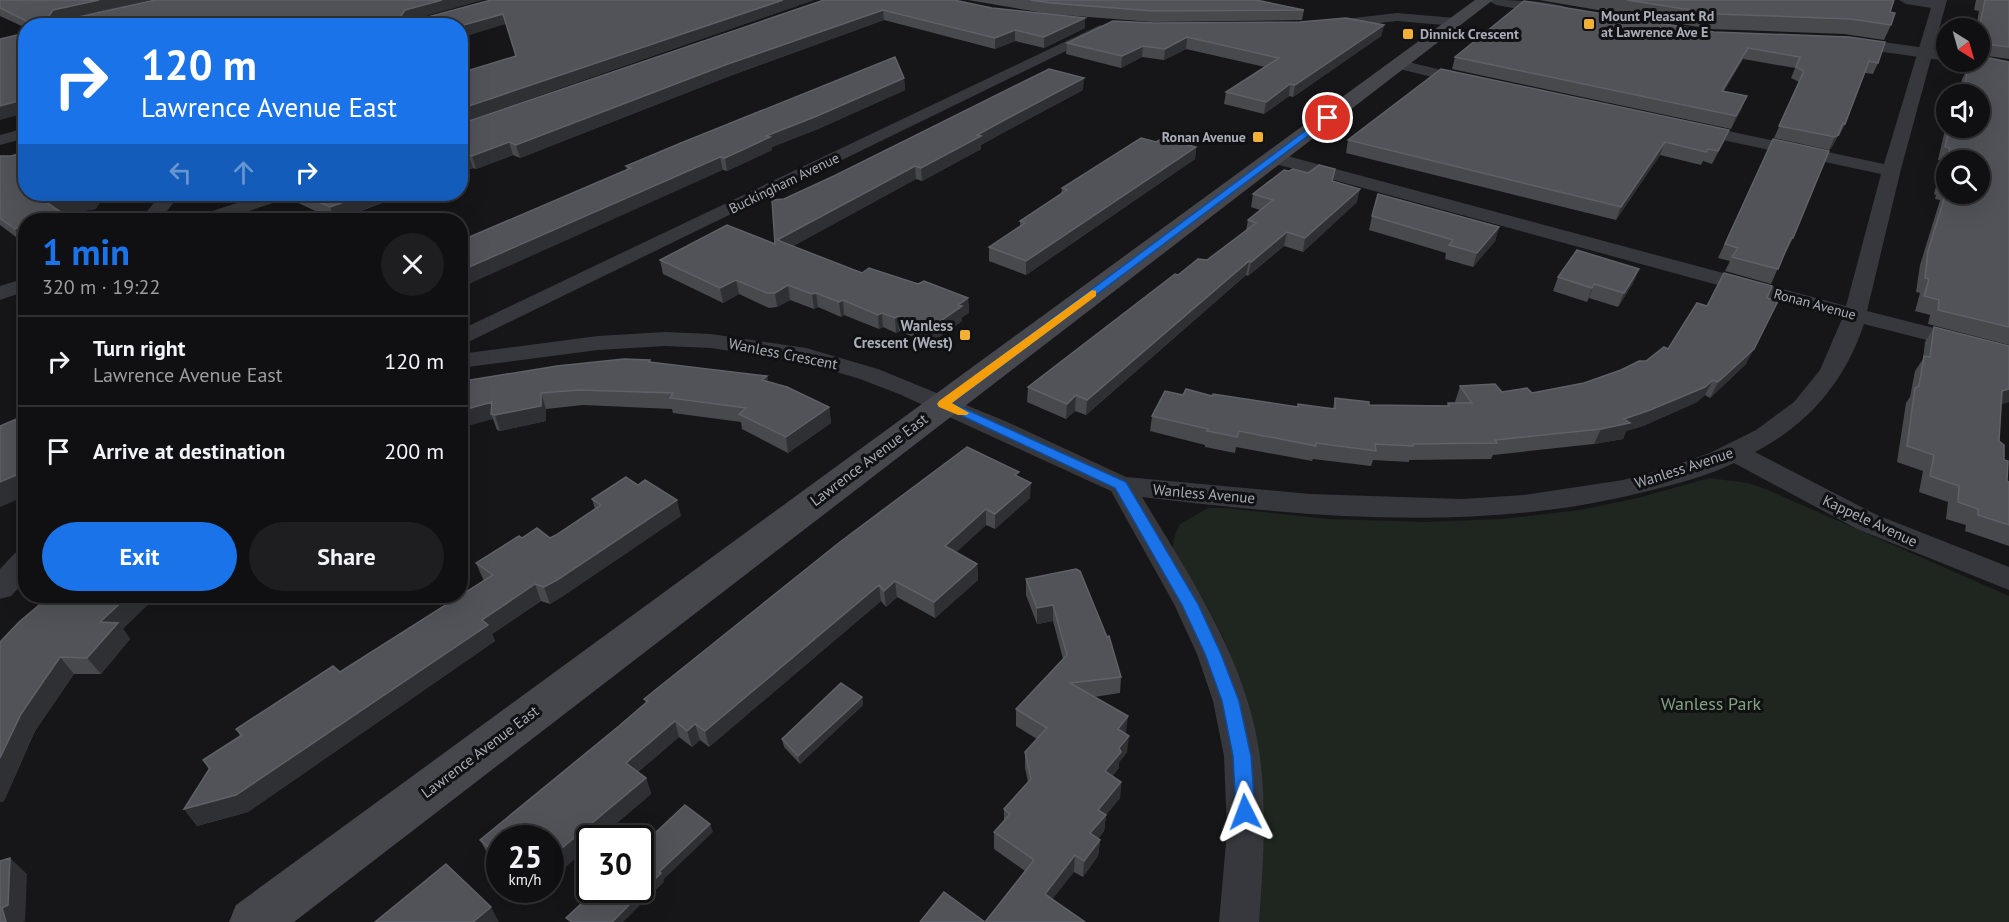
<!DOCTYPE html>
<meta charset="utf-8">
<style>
:root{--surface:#101012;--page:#1e1e20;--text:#f1f3f6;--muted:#9c9d9f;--line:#303032;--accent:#1a73e8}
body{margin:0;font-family:"PT Sans",sans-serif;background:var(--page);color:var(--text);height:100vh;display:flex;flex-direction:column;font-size:22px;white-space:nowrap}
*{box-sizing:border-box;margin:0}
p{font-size:20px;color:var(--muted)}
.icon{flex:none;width:33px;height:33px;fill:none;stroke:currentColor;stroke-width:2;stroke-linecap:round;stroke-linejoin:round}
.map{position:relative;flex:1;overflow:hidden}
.details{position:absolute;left:18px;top:213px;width:450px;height:390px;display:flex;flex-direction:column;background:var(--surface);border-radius:24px;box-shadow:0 6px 24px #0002,0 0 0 2px var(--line)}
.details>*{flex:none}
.hud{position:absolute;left:18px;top:18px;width:450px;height:183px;border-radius:24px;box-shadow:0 6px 24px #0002,0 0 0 2px var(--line);background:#1a73e8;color:#fff;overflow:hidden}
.needle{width:39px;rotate:143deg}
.buttons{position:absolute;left:1936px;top:18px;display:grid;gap:12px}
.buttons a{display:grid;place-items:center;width:54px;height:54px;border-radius:50%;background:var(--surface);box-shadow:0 6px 24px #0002,0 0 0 2px var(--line);font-size:30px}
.speed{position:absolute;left:486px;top:825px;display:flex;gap:12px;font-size:30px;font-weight:700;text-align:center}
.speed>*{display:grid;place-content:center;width:78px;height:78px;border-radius:50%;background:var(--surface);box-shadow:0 6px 24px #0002,0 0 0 2px var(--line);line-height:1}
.speed small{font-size:15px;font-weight:400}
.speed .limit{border:3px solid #111;border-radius:9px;background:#fff;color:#111}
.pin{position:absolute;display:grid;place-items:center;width:51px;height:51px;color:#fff;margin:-26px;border:3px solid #fff;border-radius:50%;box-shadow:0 2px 6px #0007}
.me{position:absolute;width:66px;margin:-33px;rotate:357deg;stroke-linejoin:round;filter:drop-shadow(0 0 4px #0008)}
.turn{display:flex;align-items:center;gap:21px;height:126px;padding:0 24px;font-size:27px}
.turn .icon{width:78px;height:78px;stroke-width:2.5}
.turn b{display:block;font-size:42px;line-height:51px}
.lanes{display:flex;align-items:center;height:57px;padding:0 24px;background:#0003;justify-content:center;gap:30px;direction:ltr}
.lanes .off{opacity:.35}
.round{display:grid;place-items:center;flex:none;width:63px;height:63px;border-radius:32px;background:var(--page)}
.overview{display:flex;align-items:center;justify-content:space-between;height:102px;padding:0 24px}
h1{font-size:36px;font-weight:700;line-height:45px;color:var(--accent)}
.cta{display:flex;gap:12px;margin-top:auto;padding:12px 24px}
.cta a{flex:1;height:69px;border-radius:36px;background:var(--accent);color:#fff;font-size:24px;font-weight:700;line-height:69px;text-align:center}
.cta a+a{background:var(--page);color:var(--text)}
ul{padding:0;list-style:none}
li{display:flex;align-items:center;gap:18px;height:90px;padding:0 24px;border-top:2px solid var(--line)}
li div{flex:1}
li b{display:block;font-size:22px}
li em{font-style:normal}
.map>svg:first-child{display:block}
.green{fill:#1e261f}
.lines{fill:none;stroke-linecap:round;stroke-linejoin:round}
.minor{fill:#37383d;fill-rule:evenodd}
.tertiary{fill:#37383d;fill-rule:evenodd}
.secondary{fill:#45474d;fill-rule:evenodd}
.wall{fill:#47494d}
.shaded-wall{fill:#2f3033}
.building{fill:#525359;stroke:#5f6168;stroke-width:1.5}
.route{fill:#1a73e8;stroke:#114b97;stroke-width:1.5}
.slow{fill:#f59e0b}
.poi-dot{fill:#f2b134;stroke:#111113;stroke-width:2}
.labels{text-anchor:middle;stroke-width:6;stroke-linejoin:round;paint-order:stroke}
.far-poi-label{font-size:14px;font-weight:bold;fill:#a8adb8;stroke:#111113;text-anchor:start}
.far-street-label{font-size:14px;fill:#a8adb8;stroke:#111113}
.poi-label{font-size:15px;font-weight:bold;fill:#a8adb8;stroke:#111113;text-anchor:end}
.street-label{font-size:15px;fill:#a8adb8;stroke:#111113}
.near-park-label{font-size:18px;fill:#7fa381;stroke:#111113}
</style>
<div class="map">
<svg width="2009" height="922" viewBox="0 0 2009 922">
<rect width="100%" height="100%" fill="#161618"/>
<path class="green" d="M1709,478l39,5 20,7 241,106v326h-755c16,-95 10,-182 -26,-273 -6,-16 -16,-33 -24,-48 -8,-14 -31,-40 -31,-55 0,-7 4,-16 7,-22l28,-16h18l102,11 99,3 74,-3 79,-9 58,-12z"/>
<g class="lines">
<path class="minor" d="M1899,0h48l-46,169 -34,142 142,36v14l-145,-37c-19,57 -55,100 -109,128l122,63 132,52v23l-152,-61 -123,-66c-27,13 -57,21 -86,28 -165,43 -339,26 -506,6 48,80 106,165 118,260 7,56 3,110 -1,165h-40l8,-91 -3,-75 -11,-55 -16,-47 -23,-50 -63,-113 -212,-97 -39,-15 -57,-17 -92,-14 -46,-2 -67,4 -138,18v-14l138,-18 67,-4 46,2 95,14 72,21 127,52 121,56 184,17 152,5 62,-4 99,-15 42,-11 47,-17 44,-22 38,-28 26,-32 22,-51 -574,-157 -3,-4 3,-4h12l566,152 35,-132 -191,-41 -6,-1 -2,-4 2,-4 6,-1 194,41 47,-156 -25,-4z
M1397,13l58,5 7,4 -7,4 -58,-5 -69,8 -7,-4 7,-4z
M1100,25l7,4 -2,3 -645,314v-16z
M1400,60l75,18 3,3 -8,5 -75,-18 -3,-3z
M26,128v10l-26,7v-10z
M161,194h19l-20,26h-20z
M264,194h26l-2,4 -66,22h-28l3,-4z
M26,278v13l-26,9v-14z
M26,550v30l-15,16 -11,3v-30l15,-16z"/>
<path class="tertiary" d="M1488,0c17,0 76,0 86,12l-8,5 -70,-12z
M1840,36l107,15v10l-113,-16 -3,-4 3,-4z"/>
<path class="secondary" d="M1475,0h18l-1199,922h-65l7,-17z"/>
</g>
<path class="wall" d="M0,0h149l-76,18 347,-1 394,-17 -354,123v-50l56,-17 -10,-32 -46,2h-434v2l-26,-12z
M824,0l168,8 93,10v10l-41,20 -29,-7 -20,8 -111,-29 -157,57 -207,81 -7,-3 -37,14 -3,-1 -13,5v-49z
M968,0h288l48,10 -2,10 -149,2 -103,-8z
M1539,0h355l-4,12 1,13 -7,15 -40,-6 -134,-5z
M1976,0h33v59l-29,-4v1v-28h-4l3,-17 -5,-1z
M1524,1l354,62 -5,11 -8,-1 -20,51 -6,12h-1l-6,11 -3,3 -55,-12 25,-56 -8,-4 4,-10 -52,-9 -19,32 18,17 -11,21 -279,-60 3,-12z
M1154,23l230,2 -3,11 -88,61 -4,-1 -25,18 -40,-10 2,-12 39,-25 -79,-18 -22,11 -22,-3 -21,11 -55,-14 1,-11z
M1971,62h38v283l-81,-21 2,-9 -15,-4 5,-18 -4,-1 4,-27 20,-65 -5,-1 1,-4 -2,-1 9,-33 -5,-1 9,-39v7h33v-34h-21l3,-15z
M904,78l1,12 -87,39 -46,18v3l-45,21 -4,-1h-96l-1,-4z
M1083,90l-86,46 -16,9v4l-59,32 -6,-2 -123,67 69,27 56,11 50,14 1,15 -7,4v4l-26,18 -8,4 -29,-12 -3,2 -13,-6 -4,2 -35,-14 -3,2 -23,-10 -4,2 -24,-9 -13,7 -8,1 -30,-14 -16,9 -60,-29 -3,-14 115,-16 9,-45z
M1729,130l-5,12 -12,22 -9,-3 -2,4 -41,-10 -44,65 -270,-67 2,-13z
M1773,139l20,99 -7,14h-1l-14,32 -46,-13 5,-10 -12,-3z
M1156,142l40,5 -1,12 -169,116 -37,-14v-14l31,-20v-6l41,-27 1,-6z
M0,156l96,53 -34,5 -38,29 -24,-18z
M1335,169l-3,13 25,20 -54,50 -19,-6 -36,30 -2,-1 -160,140 -11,-4 -9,8 -39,-17 1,-15 150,-112 29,-15 39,-30 2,-10 12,-10 -9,-3 2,-13 36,-23 19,2z
M288,194h118l-69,26h-3l-44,-21z
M1372,216l127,11 -4,14 -22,26 -28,-8 1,-6 -77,-23z
M1639,269l-6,14 -15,24 -29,-9 -2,4 -34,-11 5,-14z
M1767,298l-21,66 -36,34 -5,-3 -8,7 -54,24 -17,5 -3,8 -29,5 -101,11 -2,4 -82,1v2l-36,-2 -2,6 -58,-7 -1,2 -76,-14 -1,6 -30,-6v-2l-55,-14 2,-15 31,-21 29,1 86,11 35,2 2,-11 34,7 78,1 1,-3h8l-1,-1 5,-16 42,6 30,1 52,-10 62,-22 22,-12 39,-43z
M1934,327l75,19v56l-8,2 -2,37 5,19 3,21 2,1v64l-44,-15 1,-6 -20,-6 2,-17 -29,-10 4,-21 -26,-9 9,-59 4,-6 5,-26 8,-12 2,-17z
M650,360l1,2 116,14 1,6 61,25 2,16 -43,30 -46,-24 -1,-7 -68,-9 -1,-4 -89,-4 -37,4v12l-46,10 -3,-1 -4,-11 -33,-36z
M1019,477l11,21 -35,31 -9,-4 -30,27 21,12 1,16 -43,38 -38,-21 -11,10 -5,-6 -172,146 -9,-7 -8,7 -13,-10 -41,35 8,6 5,16 -52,44h-9v8l-40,34v-42h-50v27l-11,-9 -9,-16 139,-114 27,-23 -2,-4z
M592,499l89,17 -118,80 -13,8 -9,-3 -49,33 3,7 -247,171 -51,14 -13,-17 25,-39 -6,-10 37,-24 -4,-7 104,-57 144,-92 -1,-1 -7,-16 46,-25h28l6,-3 39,-26z
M1076,569l45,108 -1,16 -26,4 34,19 -3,17 2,19 -8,10v6l-7,8 9,6 -1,16 -14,17 -2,16 -6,8 2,1 -2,16 -15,21 -9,-5 -89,50 40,-51 -31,-22v-17l10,-11v-12l24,-27 -3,-14v-16l12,-13 -21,-13v-17l47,-50 -10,-38 -16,3 -11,-29v-16z
M123,629l7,10 -29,35h-27l-39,57 -31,70 -4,1v-160z
M862,697l1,8 -63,59 -16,-17 -2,-8z"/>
<path class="shaded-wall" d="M99,0h50l-91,21 -3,5 -6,-10 4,-6z
M442,0h41l-75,21 -7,-5 4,-6z
M783,0h31l-354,123v-14z
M883,10l1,10 -157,57 -207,81 -4,-13 209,-80z
M503,14l3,10 -46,14v-12z
M1085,18v10l-41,20v-11z
M1384,25l-3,11 -88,61 2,-12z
M1015,30v11l-20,8v-11z
M1187,37l-1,12 -22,11 1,-11z
M1143,46l-1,11 -21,11 1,-12z
M1748,48l-5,11 -26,44 5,-12z
M904,78l1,12 -87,39 -46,18v3l-45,21 -2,-13 41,-22z
M1084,78l-1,12 -86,46 -16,9v4l-59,32 -1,-13 76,-44z
M1290,84l-1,12 -25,18 2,-12z
M1747,96l-5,12 -11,21 5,-13z
M26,99v14l-26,7v-14z
M1729,130l-5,12 -12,22 6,-13z
M1838,135l-6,12 -3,3 6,-13z
M509,142l4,13 -37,14 -4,-13z
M1665,142l-5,13 -44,65 5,-13z
M1196,147l-1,12 -169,116v-14z
M469,155l4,13 -13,5v-15z
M720,157l3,13 -263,118v-17z
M915,166l1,13 -137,75 -2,-14z
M1360,189l-3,13 -54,50 2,-14z
M90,194h15l-9,15 -34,5 4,6h-27l7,-18z
M367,194h39l-71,26 -5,-13z
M26,225v17l-2,1 -9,-14z
M1499,227l-4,14 -22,26 4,-14z
M1287,232l-3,14 -36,30 3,-14z
M1249,261l-3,14 -160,140 1,-15z
M1639,269l-6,14 -15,24 6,-14z
M736,280l3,14 -16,9 -3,-15z
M1594,284l-5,14 -2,4 5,-14z
M788,285l2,15 -13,7 -2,-14z
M816,293l2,14 -4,2 -2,-15z
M968,298l1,15 -7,4v4l-26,18 -8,4 -1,-15z
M843,300l1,15 -3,2 -2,-15z
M882,313l1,14 -4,2 -1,-14z
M898,316l1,15 -3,2 -1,-15z
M1754,349l-8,15 -36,34 8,-16z
M767,376l3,15 -8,-11z
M1713,380l-8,15 -8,7 -54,24 -17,5 -3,8 -29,5 7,-15z
M2009,389v13l-18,5 11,-16z
M541,393l5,16v12l-46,10 -5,-16 -4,-1 2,5 -33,9v-17l32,-9z
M1076,395l-1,16 -9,8 1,-15z
M829,407l2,16 -43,30 -2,-16z
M26,471v25l-26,11v-25z
M1031,483l-1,15 -35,31v-15z
M677,500l4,16 -118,80 -13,8 -6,-17z
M986,509v16l-40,37 -1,-16z
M977,564l1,16 -43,38 -1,-16z
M895,581l2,16 -11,10 -2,-16z
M535,584l6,17 -49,33 3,7 -247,171 -51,14 -13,-17 298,-189z
M879,585l2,16 -172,146 -4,-16z
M128,596h29l-34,33 7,10 -29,35 -14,-16 13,-36z
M1053,605v16l-16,3v-16z
M60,657l14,17 -39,57 -31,70 -4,1v-44l21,-44z
M862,697l1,8 -63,59 -2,-8z
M1128,716l-2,16 -10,13 2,-16z
M675,721l4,16 -48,41 -5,-15z
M695,724l5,16 -8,7 -5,-16z
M1129,736l-2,16 -8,10v6l-16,20 2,-17 14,-23z
M646,778l5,16 -52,44h-9v8l-40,34v-22z
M1121,782l-1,16 -14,17 -2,16 -15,19 1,-17 8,-23z
M710,824l3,8 -50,48 1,2 -41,40h-11l47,-50z
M1100,840l-2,16 -15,21 1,-16z
M1075,855l-1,17 -30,38 1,-16z
M10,858l17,16 -2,47 -2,1h-17l-4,-14z
M531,890h8l-6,4z
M491,907l8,15h-26z"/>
<path class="building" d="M0,0h99l-46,10 -4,6 2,2 28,-1 76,-17h287l-37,10 -4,6 2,2 25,-1 63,-17h292l-323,109v-36l56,-17 -13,-42 -43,12h-424l-36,-18z
M824,0h130l38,8 93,10 -41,19 -29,-7 -20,8 -112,-28 -158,55 -209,80 -7,-3 -37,14 -3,-1 -9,3v-34z
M1030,0h226l48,10 -150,1 -103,-8z
M1627,0h267l-4,12 5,1 -4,12 -40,-6 -135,-5z
M1984,0h25v47l-23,-3 -2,5h-4l-1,-21 6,-28z
M1524,1l190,31 135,5 36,5 -7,21 -9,-2 -24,63 -2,-1 -5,12 -3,2 -56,-11 25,-55 -8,-4 4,-10 -52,-9 -26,43 25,5 -11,20 -281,-59z
M1346,18l38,7 -89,60 -5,-1 -24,18 -40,-10 53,-34 -92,-21 -22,12 -22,-3 -21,10 -55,-13 46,-22 41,2 146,-1z
M26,33v66l-26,7v-67z
M1980,56l29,6v265l-71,-17 1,-10 -15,-4 5,-17 -4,-1 3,-27 19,-62v5h33v-34h-33v27l-4,-1 1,-5h-2l8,-33 -5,-1 4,-19h31v-34h-17l5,-26h3l1,-5h2v-1h6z
M895,57l9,21 -87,38 -51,20 4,1 -45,21 -5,-1 -260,114v-30l171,-73 -5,-2 55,-23z
M1049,69l35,9 -87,46 -20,11 4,1 -60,32 -6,-2 -138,74 85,33 7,-5 49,16 6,-3 44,17 -10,7 4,1 -26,18 -9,4 -29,-12 -3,2 -13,-5 -4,2 -35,-15 -4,2 -23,-9 -4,1 -24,-9 -13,8h-8l-31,-13 -16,8 -60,-28 67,-35 48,19 -3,-44 12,-1 52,-24z
M1441,69l288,61 -11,21 -10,-2 -2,3 -41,-10 -44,65 -273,-67z
M1141,138l15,4 7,-4 33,9 -170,114 -37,-14 36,-24 -5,-2 47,-31 -5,-2z
M1773,139l56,12 -36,87h-2l-13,31 -46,-12 6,-9 -13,-4z
M26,152v42h64l-2,2 -42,6 15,10 -22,8h-13v5l-11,4 -15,-11v-62h11z
M1319,165l16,4 -3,12 28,8 -55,49 -18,-6 -36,30 -2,-1 -162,139 -11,-5 -9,9 -39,-17 147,-113 3,1 20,-16 9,1 49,-37 -8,-3 25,-20 -20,-6 31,-24 5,1 4,-2 15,4z
M301,194h66l-37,13z
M1378,194l121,33 -22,26 -28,-8 4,-5 -81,-24z
M1577,250l62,19 -15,24 -30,-9 -2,4 -34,-11z
M1724,273l48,13 -5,12 11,3 -24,48 -36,33 -5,-2 -8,7 -55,23 -26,9 6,4 -29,6 -106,11 2,3 -84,1v2l-38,-2 1,7 -60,-8v3l-77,-15 -2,6 -30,-6 1,-2 -56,-13 13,-25 18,4 3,-6 26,7 1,-2 85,13v-3l37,5v-11l34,4v3l80,1 -1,-3h24l-12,-17 35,-2 7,8 25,-4 5,5 52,-10 37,-13 18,-9h7l18,-14 4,2 29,-46 10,3z
M1934,327l75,19v43l-7,2 -3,50 5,4v15l4,1 -1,20 2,1v43l-31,-10v-6l-20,-7 1,-16 -29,-10 4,-21 -27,-9 8,-58 4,-2 5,-30 6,1z
M624,359l26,1 -1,2 118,14 -5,4 25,7 42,20 -43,30 -47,-23 7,-6 -76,-10 3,-5 -94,-3 -38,3v13l-46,9 -4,-1 1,-12 -32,9v-28l10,-3 87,-14z
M26,415v56l-26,11v-53l1,-1 -1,-2z
M967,447l52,25 -4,3 16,8 -36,31 -9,-5 -41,37 32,18 -43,38 -39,-21 -11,10 -5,-6 -174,146 -10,-7 -8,7 -12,-10 -49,42 20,15 -96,80v-20h-50v19l-20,-17 139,-114 29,-25 -4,-2 35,-28 161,-129z
M626,477l12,8 7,-5 32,20 -120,80 -13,7 -9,-3 -53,36 6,5 -252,170 -52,14 26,-41 -7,-8 39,-25 -6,-6 97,-63 7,6 153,-97 -17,-12 43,-27 3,2 15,-10 13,10 6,-3 45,-30 -9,-6z
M1076,569l4,2 27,66 2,-1 12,41 -51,6 58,33 -10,13 11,7 -10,12 2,4 -16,19 16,11 -23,28 8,5 -16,18 10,7 -16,21 -9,-6 -30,39 40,28h-165l24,-30 41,30 49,-62 -40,-28 16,-18 -6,-5 27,-30 -6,-27 22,-24 -31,-19 51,-54 -14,-50 -16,3 -11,-29z
M50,596h78l-28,26 18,1 -31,35 -27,-1 -39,57 -21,44v-116l19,-20z
M841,683l21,14 -64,59 -16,-17z
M685,805l25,19 -51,48 2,1 -49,49h-40l-6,-4 30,-28h44v-43z
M10,858l-2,47 -6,3 4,14h-6v-61z
M446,864l45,43 -18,15h-98z"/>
<path class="route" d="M1325,116l7,2 -380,285 174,79 72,122 23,50 18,47 12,55 4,56 -3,6 -7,3 -7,-3 -2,-6 -3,-56 -11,-55 -17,-47 -23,-49 -67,-117 -178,-84z"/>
<path class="slow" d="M1092,290l4,1v5l-144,107 17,10 -2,2h-9l-19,-8 -2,-3 2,-3z"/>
<g class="poi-dot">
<rect x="1583" y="18" width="12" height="12" rx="3"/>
<rect x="1402" y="28" width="12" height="12" rx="3"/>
<rect x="1252" y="131" width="12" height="12" rx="3"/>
<rect x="959" y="329" width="12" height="12" rx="3"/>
</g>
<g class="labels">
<g class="far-poi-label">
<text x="1601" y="21">Mount Pleasant Rd<tspan x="1601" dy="16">at Lawrence Ave E</tspan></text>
<text x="1420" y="39">Dinnick Crescent</text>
<text x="1246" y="142" text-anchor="end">Ronan Avenue</text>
</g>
<g class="far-street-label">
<text transform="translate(784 183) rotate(-26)" y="5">Buckingham Avenue</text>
<text transform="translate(1815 304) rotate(15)" y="5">Ronan Avenue</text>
</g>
<g class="poi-label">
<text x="953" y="331">Wanless<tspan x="953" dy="17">Crescent (West)</tspan></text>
</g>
<g class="street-label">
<text transform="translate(783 354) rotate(11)" y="5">Wanless Crescent</text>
<text transform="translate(869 460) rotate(-37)" y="5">Lawrence Avenue East</text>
<text transform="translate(1684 468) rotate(-18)" y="5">Wanless Avenue</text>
<text transform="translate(1204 494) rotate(5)" y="5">Wanless Avenue</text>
<text transform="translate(1870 521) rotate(25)" y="5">Kappele Avenue</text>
<text transform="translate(480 752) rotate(-37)" y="5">Lawrence Avenue East</text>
</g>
<g class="near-park-label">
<text x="1711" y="710">Wanless Park</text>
</g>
</g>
</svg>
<div class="buttons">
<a><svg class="needle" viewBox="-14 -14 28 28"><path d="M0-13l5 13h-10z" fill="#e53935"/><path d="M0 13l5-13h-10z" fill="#9c9d9f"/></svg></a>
<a><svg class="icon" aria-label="sound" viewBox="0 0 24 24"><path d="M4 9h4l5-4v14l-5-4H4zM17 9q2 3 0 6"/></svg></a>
<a><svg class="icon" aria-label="search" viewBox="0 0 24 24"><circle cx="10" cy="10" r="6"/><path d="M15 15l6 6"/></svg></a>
</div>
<div class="speed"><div>25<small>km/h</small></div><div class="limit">30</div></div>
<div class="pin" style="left:1328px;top:118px;background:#d93025"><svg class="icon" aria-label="arrive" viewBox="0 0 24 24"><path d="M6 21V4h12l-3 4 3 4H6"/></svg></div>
<svg class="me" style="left:1245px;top:812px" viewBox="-20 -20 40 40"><path d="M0-17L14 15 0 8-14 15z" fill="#1a73e8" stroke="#fff" stroke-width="4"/></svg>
<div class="hud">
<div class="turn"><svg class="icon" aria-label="right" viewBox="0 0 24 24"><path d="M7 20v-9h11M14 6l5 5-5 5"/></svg><div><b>120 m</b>Lawrence Avenue East</div></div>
<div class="lanes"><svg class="icon off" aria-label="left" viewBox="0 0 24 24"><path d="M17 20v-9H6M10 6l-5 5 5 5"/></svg><svg class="icon off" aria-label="ahead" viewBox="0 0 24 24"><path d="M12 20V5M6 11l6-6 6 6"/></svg><svg class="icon" aria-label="right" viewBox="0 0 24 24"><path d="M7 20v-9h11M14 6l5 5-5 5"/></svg></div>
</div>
<section class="details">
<div class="overview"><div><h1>1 min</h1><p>320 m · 19:22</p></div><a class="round"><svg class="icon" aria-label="close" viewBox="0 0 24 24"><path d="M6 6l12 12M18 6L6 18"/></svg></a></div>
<ul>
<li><svg class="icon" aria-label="right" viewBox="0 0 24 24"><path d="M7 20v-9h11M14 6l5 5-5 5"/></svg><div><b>Turn right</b><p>Lawrence Avenue East</p></div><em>120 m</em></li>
<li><svg class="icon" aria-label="arrive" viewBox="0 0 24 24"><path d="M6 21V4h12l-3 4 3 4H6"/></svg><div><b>Arrive at destination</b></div><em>200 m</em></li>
</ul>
<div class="cta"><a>Exit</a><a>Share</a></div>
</section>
</div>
